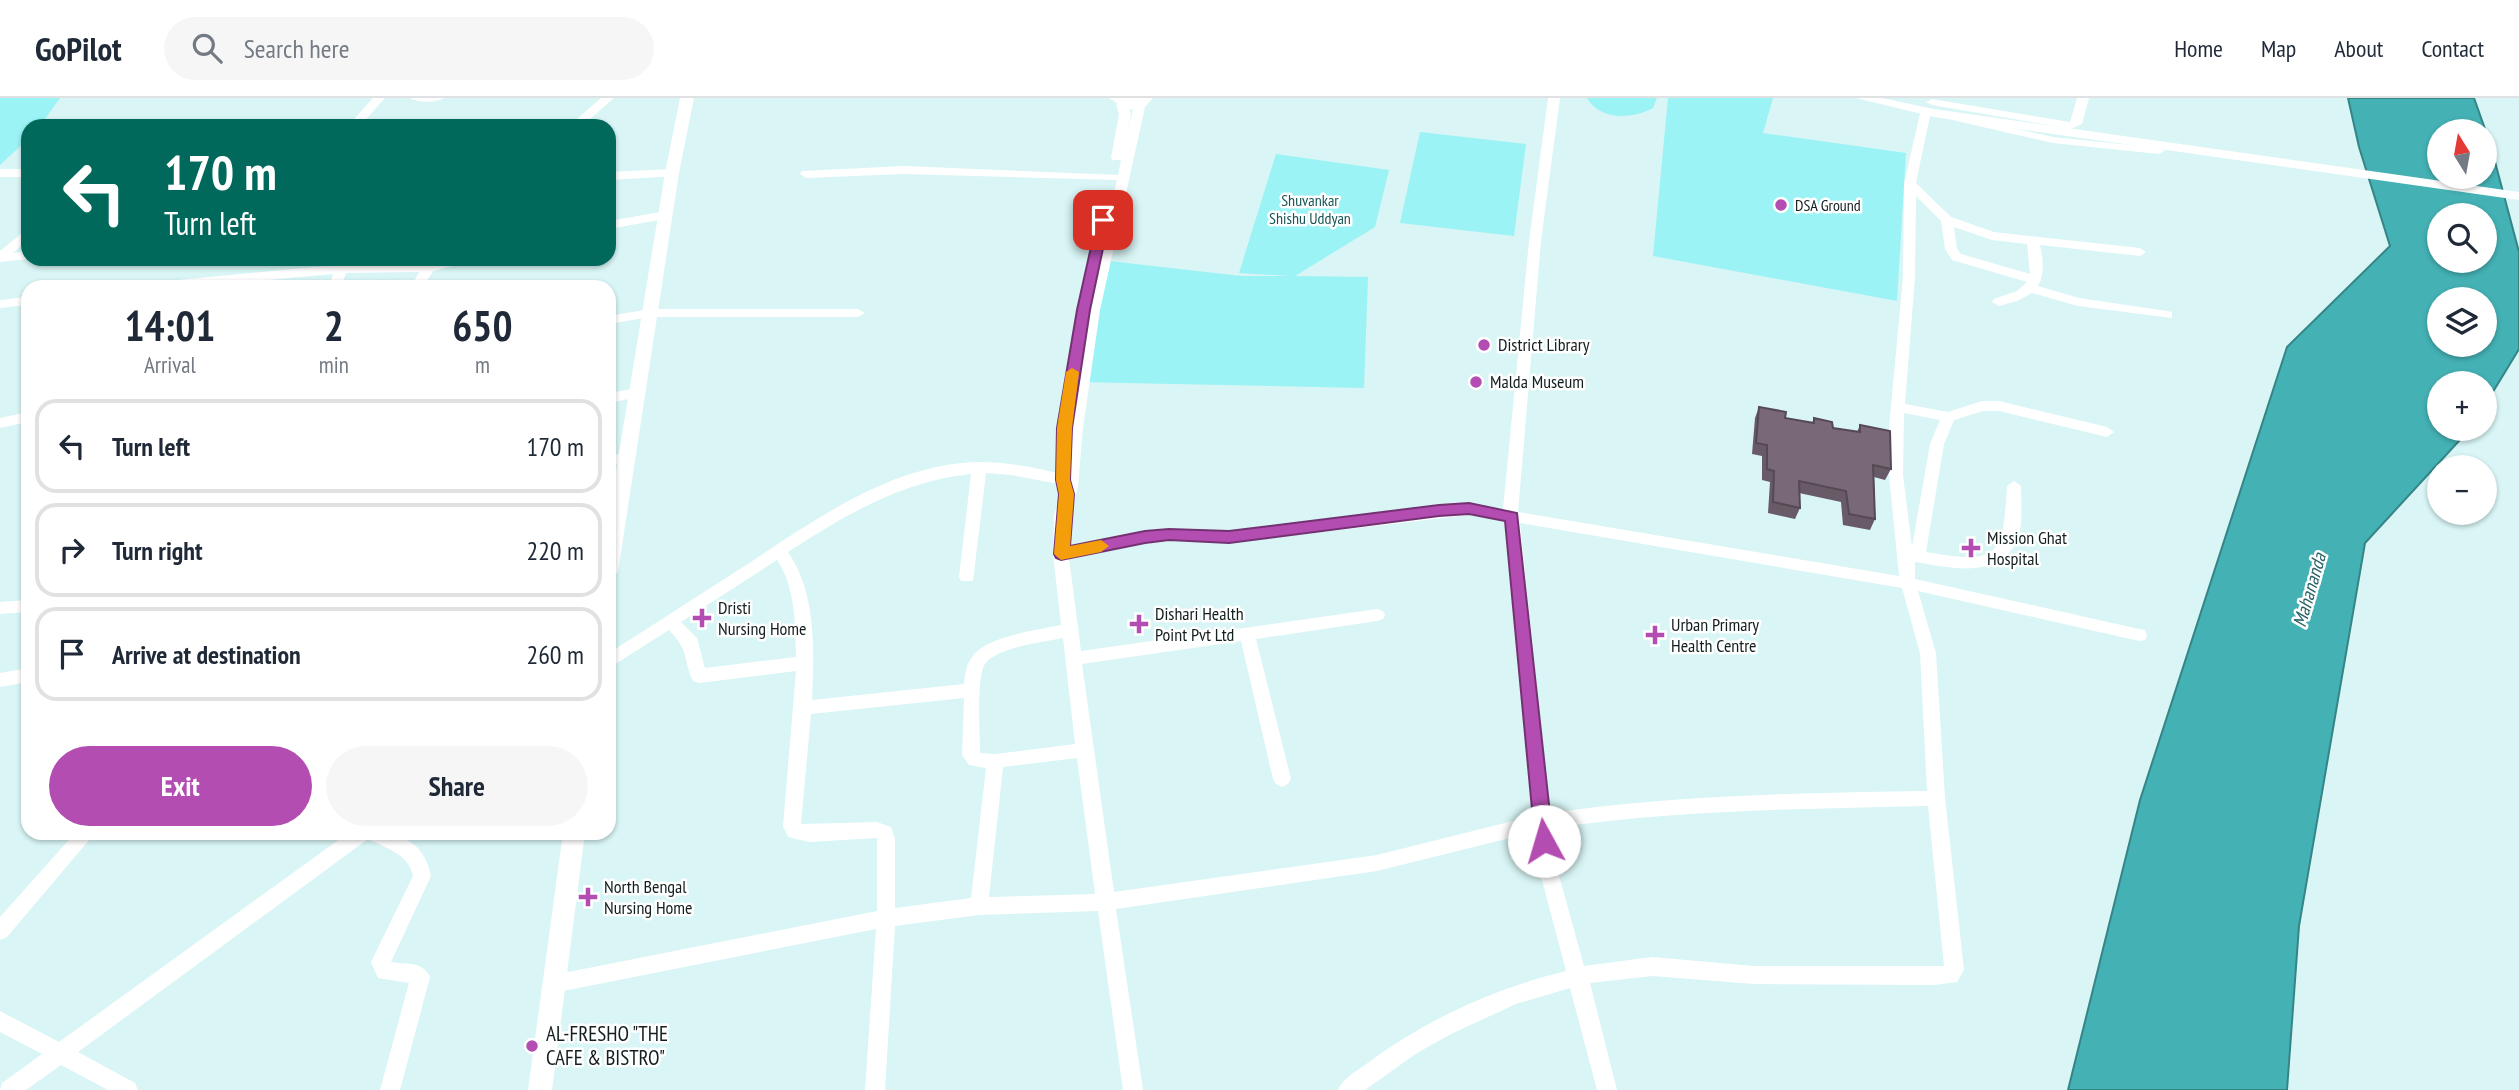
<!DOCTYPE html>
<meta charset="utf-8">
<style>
:root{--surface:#fff;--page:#f6f6f7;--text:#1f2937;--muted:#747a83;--line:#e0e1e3;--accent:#b34db1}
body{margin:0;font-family:"PT Sans Narrow",sans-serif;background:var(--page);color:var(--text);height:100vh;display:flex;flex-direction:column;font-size:26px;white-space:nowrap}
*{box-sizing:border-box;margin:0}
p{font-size:23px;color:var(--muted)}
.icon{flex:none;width:38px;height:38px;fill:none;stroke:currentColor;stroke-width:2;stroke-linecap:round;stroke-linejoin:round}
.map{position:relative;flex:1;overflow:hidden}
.side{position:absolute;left:21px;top:182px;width:595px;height:560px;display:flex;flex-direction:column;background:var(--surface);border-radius:21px;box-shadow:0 2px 5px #0004}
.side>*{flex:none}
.banner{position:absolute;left:21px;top:21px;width:595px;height:147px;border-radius:21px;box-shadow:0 2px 5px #0004;background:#00695c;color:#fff;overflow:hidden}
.needle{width:46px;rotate:349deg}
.controls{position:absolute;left:2427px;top:21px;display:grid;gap:14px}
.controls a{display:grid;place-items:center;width:70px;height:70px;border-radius:50%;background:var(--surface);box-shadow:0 2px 5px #0004;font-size:35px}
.pin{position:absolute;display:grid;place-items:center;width:60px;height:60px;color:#fff;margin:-30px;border-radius:14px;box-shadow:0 4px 10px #0006}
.me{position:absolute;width:77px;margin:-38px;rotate:354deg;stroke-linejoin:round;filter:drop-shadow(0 0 5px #0008)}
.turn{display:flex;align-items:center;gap:24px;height:147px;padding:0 28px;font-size:32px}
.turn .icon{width:91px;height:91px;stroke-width:2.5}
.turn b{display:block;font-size:49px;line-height:60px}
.eta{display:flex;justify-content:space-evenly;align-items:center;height:119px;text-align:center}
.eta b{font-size:42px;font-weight:700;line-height:49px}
.cta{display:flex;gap:14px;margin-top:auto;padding:14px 28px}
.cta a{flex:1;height:80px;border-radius:42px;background:var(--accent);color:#fff;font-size:28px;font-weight:700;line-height:80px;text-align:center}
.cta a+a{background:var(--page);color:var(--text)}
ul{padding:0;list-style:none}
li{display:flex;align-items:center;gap:21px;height:94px;margin:0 14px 10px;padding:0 14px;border:4px solid var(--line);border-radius:21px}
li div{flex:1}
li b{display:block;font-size:26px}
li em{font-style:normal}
header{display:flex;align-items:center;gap:42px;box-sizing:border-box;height:98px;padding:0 35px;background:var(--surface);border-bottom:2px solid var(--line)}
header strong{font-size:33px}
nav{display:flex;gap:38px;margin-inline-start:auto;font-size:24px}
.search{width:490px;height:63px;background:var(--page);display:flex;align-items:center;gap:18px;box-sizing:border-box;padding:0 24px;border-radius:38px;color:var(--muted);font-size:26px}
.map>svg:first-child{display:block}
.green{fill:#9bf3f5}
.water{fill:#44b1b4;stroke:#358587;stroke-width:2;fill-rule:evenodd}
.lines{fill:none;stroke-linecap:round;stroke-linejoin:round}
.minor{fill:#fff;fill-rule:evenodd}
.major{fill:#fff;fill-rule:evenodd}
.highway{fill:#fff;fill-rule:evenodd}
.wall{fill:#685a67}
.building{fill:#796978;stroke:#554a54;stroke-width:2}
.route{fill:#b34db1;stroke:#743273;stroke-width:2}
.slow{fill:#f59e0b}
.poi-dot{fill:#b34db1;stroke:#fff;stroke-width:2.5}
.labels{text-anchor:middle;stroke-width:5;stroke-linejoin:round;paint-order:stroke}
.far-park-label{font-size:16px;fill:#175556;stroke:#fff}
.far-poi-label{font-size:16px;fill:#131e1e;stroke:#fff;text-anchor:start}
.poi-label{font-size:18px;fill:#131e1e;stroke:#fff;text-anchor:start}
.water-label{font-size:19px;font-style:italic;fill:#276264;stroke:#fff}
.near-poi-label{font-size:21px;fill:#131e1e;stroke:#fff;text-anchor:start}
</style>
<header>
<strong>GoPilot</strong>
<div class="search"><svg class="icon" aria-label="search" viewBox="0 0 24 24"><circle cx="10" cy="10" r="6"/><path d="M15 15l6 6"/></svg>Search here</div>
<nav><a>Home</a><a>Map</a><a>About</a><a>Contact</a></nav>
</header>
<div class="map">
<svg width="2519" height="992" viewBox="0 0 2519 992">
<rect width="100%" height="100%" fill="#d9f5f5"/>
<path class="green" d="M0,0h60l-20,28h-12v13l-28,26z
M1587,0h70l-4,10c-20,11 -53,13 -66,-10z
M1668,0h105l-10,35 143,20 -9,148 -244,-45z
M1420,34l106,12 -12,92 -114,-13z
M1276,56l113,16 -14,57 -80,49 73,1 -4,111 -286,-6 31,-121 132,15h49l-51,-3z"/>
<path class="water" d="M2348,0h126l16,45 29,109v97l-34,56v-22h-45v46h30l-105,114 -66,383 -12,164h-219l72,-290 147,-453 103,-101 -31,-99zM2440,33h45v46h-45zM2440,117h45v46h-45zM2440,201h45v46h-45z"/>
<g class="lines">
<path class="minor" d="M373,0h12l-25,28h-12z
M410,0h34c-8,5 -26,5 -34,0z
M601,0h13l-32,28h-13z
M1548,0h12l-19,143 -23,271 381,64 -10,-101v-48l14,-150 1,-93 17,-75 10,2 -15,72 35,34 43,15 146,16 6,4 -6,4 -100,-11c3,14 5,28 -2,41l41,12 88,13 5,1v6l-94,-12 -46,-13 -15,8 -18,5 -7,-4 2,-3 23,-8 10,-9 -75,-22 -7,-11 -4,-28 -25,-25 -1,81 -10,127 43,8 34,-11h17l108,26 7,5 -7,5 -108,-26h-16l-29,9 -10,24 -18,108c74,13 77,4 81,-66l7,-5 7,5c0,16 2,34 -2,49 -15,46 -67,33 -104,27v17l224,50 6,1 2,5 -2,5 -6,1 -221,-50 18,62 9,145 19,172 -7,12 -22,3 -181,-1 -102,-8 -62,7 27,107h-20l-27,-102 -54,16 -65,30 -34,19 -52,37h-27c5,-12 17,-18 27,-25 58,-44 130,-77 201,-94l-29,-110 -3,-29 -157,39 -261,38 27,181h-20l-25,-179 -119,4 -84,11 -10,164h-20l11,-161 -323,64 -7,-2 -3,-7 3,-7 7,-2 324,-64v-73l-68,4 -21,-5 -5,-11 13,-155 -97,12 -6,-2c-11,-24 -3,-29 -24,-51l-60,38v-15c44,-28 87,-56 131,-84 72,-47 151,-106 240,-107 28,0 58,6 85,13l4,-47 17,-118 31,-130 -213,-6 -98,4 -6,-4 2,-3 102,-5 214,9 3,-15h-8l-2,-2 8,-44 -3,-10 6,-3 6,3 3,10 -4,23 7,-34 10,-2 2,2 -46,207 -17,118 -5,59 -8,28 -1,32 76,-16 24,-2 60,2 240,-28 34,6 26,-268zM1954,129l38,13 35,4 3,30 -69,-20 -4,-5zM1904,315l36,7 -10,24 -18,103 -9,-72zM986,375l25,2 53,10 -10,30 -1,39 8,71c-23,5 -75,11 -89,32 -6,8 -7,18 -8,27l-152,16c2,-48 5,-106 -24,-148 57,-37 114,-71 183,-78l-12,103 2,4h12zM1469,417l35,5 29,296 -156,39 -263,37 -32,-228 159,-23 32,138 3,5 6,3 6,-3 3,-5 -35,-140 121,-18 6,-2 2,-4 -2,-4 -6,-2 -296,42 -12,-93 76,-15 24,-2 60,2zM1520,425l382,65 18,65 7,138c-127,2 -252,4 -377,22zM777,462c19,28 18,65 19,97l-91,11 -8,-30 -16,-16zM1063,540l12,106 -80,10 -15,-1c0,-18 -4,-75 5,-89 11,-17 59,-22 78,-26zM964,600l-2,57 7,10 17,3 -15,130 -76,10v-69l-4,-12 -14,-5 -76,2 10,-110zM1077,660l18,136 -106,3 14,-130zM1928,708l16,160h-190l-102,-9 -68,9 -29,-105 -3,-33c125,-18 250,-19 376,-22z
M2077,0h12l-7,26 -11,5 -139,-24 -6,-3 6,-3 138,23z
M1952,16l101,23 106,11 6,3 -6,3 -106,-11 -105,-24 -2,-2z
M92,22l111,3 6,3 -121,-1v-4z
M0,71h28v8h-28z
M672,71l4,1v6l-67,4v-8z
M666,113l4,1v6l-61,11v-8z
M28,130v11l-15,14 15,-2v8l-28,3v-11z
M339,161h10v6l79,-1 21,-5h22l-2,3 -36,9 -10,16h-12l8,-15 -73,1 -5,14h-12l4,-13 -142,13h-50l6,-4 189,-18z
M28,199v8l-28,3v-8z
M650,211h208l7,4 -7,4h-208l-41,7v-8z
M638,290l7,5 -2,3 -34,7v-10z
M28,314v10l-28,6v-10z
M628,356l5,1 2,4 -2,4 -24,2v-10z
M28,502v12l-28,2v-12z
M28,570v14l-28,5v-14z
M75,735h20l-88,104 -7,3v-23z
M348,735c37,0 74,-3 83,43l-40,86c14,3 31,-2 39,15l-30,113h-20l29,-107 -31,-5 -7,-16 42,-86c-4,-22 -27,-28 -45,-37l-290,213 57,31 3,7h-30l-47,-25 -35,25h-26l2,-7 40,-29 -42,-22v-21l59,31z"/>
<path class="major" d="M680,0h14l-15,75 -61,399 -9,7v-65l56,-341z
M1856,0h26l52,11 585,83v8l-585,-83z
M563,735h22l-33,257h-24z"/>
<path class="highway" d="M1109,0h44l-7,8 -18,4z"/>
</g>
<path class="wall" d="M1759,309l26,11 27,5 2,-5 19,10 24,4 3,-7 31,44 -6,11 -11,-3 1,42 -5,11 -27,-5 -2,-23 -42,-9 1,15 -5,11 -27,-6 2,-31 -8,-2v-24l-10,-2 3,-36z"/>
<path class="building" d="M1759,309l27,5 -1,6 29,5v-5l18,4 1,6 27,4v-7l30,6 1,38 -18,-4 2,54 -26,-5 -3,-23 -47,-10 1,27 -27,-6 1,-31 -7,-2v-24l-11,-2z"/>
<path class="route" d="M1103,119l6,3 -19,90 -18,118 -2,52 4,14 -4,52 75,-15 24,-2 60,2 210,-26 30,-2 48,10 36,328 -3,6 -6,2 -7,-2 -2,-6 -30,-320 -36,-7 -30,2 -210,27 -60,-3 -24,3 -84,17 -5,-2 -2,-4 5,-60 -3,-14 1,-52 20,-118 20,-90z"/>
<path class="slow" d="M1072,270l7,4 -7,56 -2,52 4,14 -4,52 31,-6 8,6 -8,6 -40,8 -7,-6 5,-60 -3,-14 1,-52 9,-56z"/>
<g class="poi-dot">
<circle cx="1781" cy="107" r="7"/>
<circle cx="1484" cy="247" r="7"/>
<circle cx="1476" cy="284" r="7"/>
<path d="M1967.5 439.5h7v7h7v7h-7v7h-7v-7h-7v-7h7z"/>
<path d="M698.5 509.5h7v7h7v7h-7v7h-7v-7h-7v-7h7z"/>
<path d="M1135.5 515.5h7v7h7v7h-7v7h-7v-7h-7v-7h7z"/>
<path d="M1651.5 526.5h7v7h7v7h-7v7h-7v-7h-7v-7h7z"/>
<path d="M584.5 788.5h7v7h7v7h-7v7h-7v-7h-7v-7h7z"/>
<circle cx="532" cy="948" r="7"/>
</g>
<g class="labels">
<g class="far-park-label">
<text x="1310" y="108">Shuvankar<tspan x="1310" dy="18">Shishu Uddyan</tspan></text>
</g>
<g class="far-poi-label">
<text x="1795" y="113">DSA Ground</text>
</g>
<g class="poi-label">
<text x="1498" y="253">District Library</text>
<text x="1490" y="290">Malda Museum</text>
<text x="1987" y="446">Mission Ghat<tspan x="1987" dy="21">Hospital</tspan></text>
<text x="718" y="516">Dristi<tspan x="718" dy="21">Nursing Home</tspan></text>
<text x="1155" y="522">Dishari Health<tspan x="1155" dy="21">Point Pvt Ltd</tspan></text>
<text x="1671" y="533">Urban Primary<tspan x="1671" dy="21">Health Centre</tspan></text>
<text x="604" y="795">North Bengal<tspan x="604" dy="21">Nursing Home</tspan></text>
</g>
<g class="water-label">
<text transform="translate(2309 492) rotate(-74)" y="7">Mahananda</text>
</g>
<g class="near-poi-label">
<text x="546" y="943">AL-FRESHO "THE<tspan x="546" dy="24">CAFE &amp; BISTRO"</tspan></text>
</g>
</g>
</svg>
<div class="controls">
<a><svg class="needle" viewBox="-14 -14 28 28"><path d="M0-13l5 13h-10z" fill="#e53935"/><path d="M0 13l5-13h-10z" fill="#747a83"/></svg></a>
<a><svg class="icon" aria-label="search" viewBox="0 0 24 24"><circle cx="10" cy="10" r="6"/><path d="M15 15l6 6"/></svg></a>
<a><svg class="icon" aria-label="layers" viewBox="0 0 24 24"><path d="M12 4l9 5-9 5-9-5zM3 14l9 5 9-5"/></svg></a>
<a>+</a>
<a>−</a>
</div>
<div class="pin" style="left:1103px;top:122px;background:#d93025"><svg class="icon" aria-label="arrive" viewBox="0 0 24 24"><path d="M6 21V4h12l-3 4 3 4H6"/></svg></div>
<svg class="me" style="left:1544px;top:743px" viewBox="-20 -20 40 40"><circle r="19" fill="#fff"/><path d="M0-13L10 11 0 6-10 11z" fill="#b34db1"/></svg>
<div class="banner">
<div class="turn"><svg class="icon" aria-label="left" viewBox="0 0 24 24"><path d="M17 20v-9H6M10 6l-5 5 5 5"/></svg><div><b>170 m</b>Turn left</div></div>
</div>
<section class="side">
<div class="eta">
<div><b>14:01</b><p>Arrival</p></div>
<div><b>2</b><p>min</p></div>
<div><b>650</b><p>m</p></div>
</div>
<ul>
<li><svg class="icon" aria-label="left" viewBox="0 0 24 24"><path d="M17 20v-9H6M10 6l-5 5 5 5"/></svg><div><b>Turn left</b></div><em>170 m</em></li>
<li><svg class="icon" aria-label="right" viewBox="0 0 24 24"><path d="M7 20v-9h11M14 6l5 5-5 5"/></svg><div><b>Turn right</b></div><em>220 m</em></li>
<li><svg class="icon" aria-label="arrive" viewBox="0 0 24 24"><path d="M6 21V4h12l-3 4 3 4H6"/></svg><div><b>Arrive at destination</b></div><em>260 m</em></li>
</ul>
<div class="cta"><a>Exit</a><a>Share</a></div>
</section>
</div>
